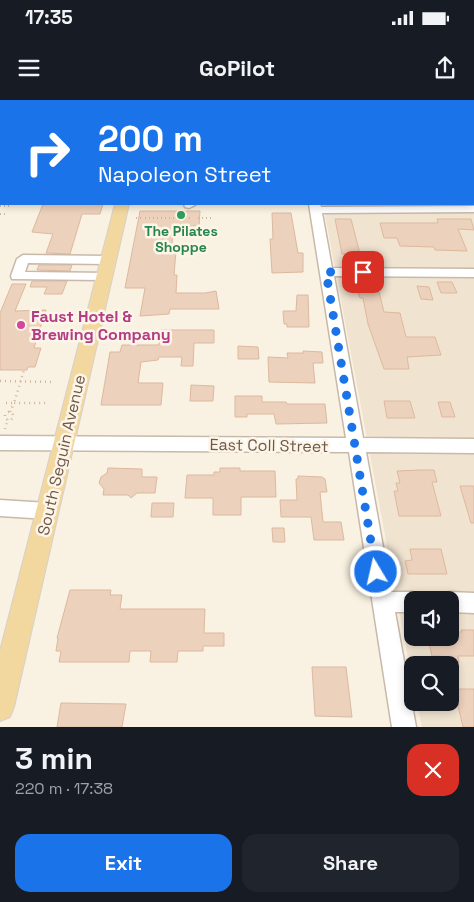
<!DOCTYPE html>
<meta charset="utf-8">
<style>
:root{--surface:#171b24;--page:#20242c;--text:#f1f3f6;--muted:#9ea1a6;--accent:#1a73e8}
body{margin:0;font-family:"Space Grotesk",sans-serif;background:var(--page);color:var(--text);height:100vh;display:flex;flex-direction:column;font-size:19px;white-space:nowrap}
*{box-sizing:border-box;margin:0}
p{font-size:16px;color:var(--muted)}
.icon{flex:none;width:28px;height:28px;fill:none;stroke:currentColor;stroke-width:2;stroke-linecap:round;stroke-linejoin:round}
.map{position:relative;height:627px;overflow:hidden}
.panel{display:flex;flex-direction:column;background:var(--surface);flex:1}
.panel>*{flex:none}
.banner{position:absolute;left:0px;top:0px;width:475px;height:105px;box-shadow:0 2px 8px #0003;background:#1a73e8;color:#fff;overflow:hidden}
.buttons{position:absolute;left:404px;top:491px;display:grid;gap:10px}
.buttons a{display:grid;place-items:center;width:55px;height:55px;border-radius:10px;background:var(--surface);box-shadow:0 2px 8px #0003;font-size:25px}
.pin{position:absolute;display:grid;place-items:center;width:42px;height:42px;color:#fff;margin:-21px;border-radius:10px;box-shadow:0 2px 8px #0006}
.me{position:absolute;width:55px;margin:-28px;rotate:351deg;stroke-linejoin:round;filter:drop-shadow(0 0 4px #0008)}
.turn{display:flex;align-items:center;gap:18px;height:105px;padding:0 15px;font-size:22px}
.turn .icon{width:65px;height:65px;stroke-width:2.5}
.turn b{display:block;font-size:35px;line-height:42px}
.round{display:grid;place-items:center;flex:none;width:52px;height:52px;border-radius:15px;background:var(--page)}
.overview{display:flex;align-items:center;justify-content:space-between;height:85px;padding:0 15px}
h1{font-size:30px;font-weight:600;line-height:38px}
.primary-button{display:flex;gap:10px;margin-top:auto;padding:10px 15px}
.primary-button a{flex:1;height:58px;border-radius:15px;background:var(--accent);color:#fff;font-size:20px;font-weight:600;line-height:58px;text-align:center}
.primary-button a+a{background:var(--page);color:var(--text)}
.status{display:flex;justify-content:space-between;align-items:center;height:35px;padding:0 25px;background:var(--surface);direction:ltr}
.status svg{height:14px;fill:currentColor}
header{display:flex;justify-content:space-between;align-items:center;height:65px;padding:0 15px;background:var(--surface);font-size:22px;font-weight:600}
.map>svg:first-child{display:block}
.residential{fill:#f0e3d0;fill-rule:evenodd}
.green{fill:#cee5c2}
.building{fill:#ecd1bc;stroke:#ddb99e}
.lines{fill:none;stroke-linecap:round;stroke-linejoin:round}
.minor-casing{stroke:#c8b9aa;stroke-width:3}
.major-casing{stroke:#d6d1cd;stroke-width:2}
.path-far2{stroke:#d0b59f;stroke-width:1;stroke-dasharray:0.5 2.5;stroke-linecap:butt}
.path-far1{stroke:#d0b59f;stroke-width:2;stroke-dasharray:1 3;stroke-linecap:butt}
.path{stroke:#d0b59f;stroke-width:2.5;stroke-dasharray:1 4;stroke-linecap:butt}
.minor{fill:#fff;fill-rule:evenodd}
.major{fill:#f2d89f;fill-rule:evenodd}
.route{stroke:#1a73e8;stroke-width:9;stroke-dasharray:0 16.2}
.leisure-dot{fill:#2e9e5b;stroke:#fdf5e7;stroke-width:2}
.hotel-dot{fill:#d1479c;stroke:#fdf5e7;stroke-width:2}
.labels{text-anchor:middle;stroke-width:5;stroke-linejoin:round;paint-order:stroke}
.far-leisure-label{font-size:14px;font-weight:bold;fill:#27864d;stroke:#fdf5e7}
.hotel-label{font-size:16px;font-weight:bold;fill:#b23c85;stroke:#fdf5e7;text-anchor:start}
.street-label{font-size:16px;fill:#6e594b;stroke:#fdf5e7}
</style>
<div class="status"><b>17:35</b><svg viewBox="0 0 49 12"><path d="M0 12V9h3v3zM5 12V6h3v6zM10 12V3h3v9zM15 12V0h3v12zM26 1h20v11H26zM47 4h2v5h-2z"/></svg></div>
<header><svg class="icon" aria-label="menu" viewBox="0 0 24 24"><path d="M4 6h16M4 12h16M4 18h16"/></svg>GoPilot<svg class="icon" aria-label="share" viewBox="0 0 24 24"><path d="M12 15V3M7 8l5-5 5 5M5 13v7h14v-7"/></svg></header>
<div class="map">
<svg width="474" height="627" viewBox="0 0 474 627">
<rect width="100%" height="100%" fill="#f9f1e1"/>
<path class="residential" d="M329,112l145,1v514h-52l-5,-24 33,-1v-37h-38v14l-87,-464zM412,500h38v38h-38z"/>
<path class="green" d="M474,93v14l-148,-1 -4,-2h152z"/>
<path class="building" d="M43,104h60l-3,10h-18l-12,40 -24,-1 7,-19 -21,-2z
M140,111h60l-1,15h-25l-3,25h5l-2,24h3l-1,18h29l11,-2 3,18h-49l-1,5 -29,2 5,-28h-20z
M272,113h19l7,40h5v19l-31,1 -2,-34h3z
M335,119h16l9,35h-18z
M437,119h34l3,11 -16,-1 9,22 -32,-1 -1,-3 -34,-1 -3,-8h-13l-4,-15h58z
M39,165h33l-2,6 -33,-1z
M32,181h35l-5,13h-18l3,-7h-17z
M437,182h15l5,11h-16z
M12,184h14l-11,27 31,-1 -12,38h7l-6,19h-7l-1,3h-27v-57z
M417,186l12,1 4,13 -12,-1z
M357,188h17l1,4h4l5,20 16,1 6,24h29l6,18 -34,2 2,12h-25l-16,-45 -5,-26h-3z
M297,195h11l1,32h-22v-3h-3l-1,-13h13z
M161,230h53v13h-20l-1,23h-12l1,-9h-23l-1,3 -17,2 -3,21h25l-2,22h-60l9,-53h10l2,-7h37z
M238,246l20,1 1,12h-21z
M303,251l19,1 1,11h-10l2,20 -46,-1 -1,-25 20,1 -1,-5h17z
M191,285l23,1 -1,15h-23z
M235,296h27v6h24l1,2h38l2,19 -51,1 -2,-10h-27v3h-12z
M384,301h26l5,17h-28z
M438,302h12l5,15h-13z
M108,368l34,1v8h15l-2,16h-18l-6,5 -3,-3h-25l1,-6 -5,-6 2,-6 6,-4z
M220,368h20v3h35l1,26h-35v18h-28v-17h-28l2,-23h27v-3h6z
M420,370h14l3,12h-5l9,34h-42l-5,-25h4l-2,-8h4l-3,-12z
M298,376l24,1 3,2 2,13h-7l3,30h18l3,18h-30l-3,-23h-30l-1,-17h17l-1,-21h2z
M460,386h14v37h-3z
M152,403h22l-1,14h-22z
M272,428h12l1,14h-12z
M410,449h31l6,25h-39l-3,-13 7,-1z
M70,490h41l-1,5h12l-2,14h85l-1,24h20v13h-21v5h-25l-1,11h-27l1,-11h-21l-1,11h-70l2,-11h-5l2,-13h-1z
M461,530h13v26h-16l1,6h-17l-1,-6h-9l-4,-18h22v-6h12z
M312,567h34l6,50 -37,-1z
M454,589h20v38h-11z
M61,603l65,1 -4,23h-65z"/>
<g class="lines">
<defs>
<path id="minor" d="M385,0h9v1h-8z
M184,104h10l1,1 -6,3 -4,-1z
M309,104h11l1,3 153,-1v6l-152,1 10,55 142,1v8l-140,-1 29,162 111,1v14l-108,-1 25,140h21l7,3 3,5h-10v12h-17l21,115h-24l-43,-275 -349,-2v-14l346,2z
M23,155l85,1 6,4 -6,4 -80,-1 -3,9 84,1 1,3 -1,3 -5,1 -92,-1 -1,-3 6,-17z
M0,400l48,3 7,2 2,6 -2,6 -7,2 -48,-3z
M450,492l24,1v20l-24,-1v-12h-10l3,-5z"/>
<path id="major" d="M142,0h10v1h-10z
M0,34l1,1v7h-1z
M115,104h14l-115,503 -4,10 -10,4v-70z"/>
</defs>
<use href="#minor" class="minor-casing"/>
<use href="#major" class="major-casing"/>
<path class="path-far2" d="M0,99l1,-3"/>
<path class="path-far1" d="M0,106h9
M0,114h6
M136,118h5
M145,118h45
M198,118h13l-1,3"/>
<path class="path" d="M0,281l55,1
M6,303h8l10,-33
M5 316a4 4 0 1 1 8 0a4 4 0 1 1-8 0Z
M10,312l4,-9h35
M5,329l3,-10"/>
<use href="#minor" class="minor"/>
<use href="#major" class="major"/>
</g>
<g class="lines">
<path class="route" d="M363,172h-37l50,300"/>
</g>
<circle class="leisure-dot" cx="181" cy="115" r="5"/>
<circle class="hotel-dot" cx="21" cy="225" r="5"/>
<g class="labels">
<g class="far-leisure-label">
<text x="181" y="136">The Pilates<tspan x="181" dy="16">Shoppe</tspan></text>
</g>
<g class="hotel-label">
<text x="31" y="222">Faust Hotel &amp;<tspan x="31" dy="18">Brewing Company</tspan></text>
</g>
<g class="street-label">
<text transform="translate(269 345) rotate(1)" y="6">East Coll Street</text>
<text transform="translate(61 355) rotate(-77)" y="6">South Seguin Avenue</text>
</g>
</g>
</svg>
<div class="buttons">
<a><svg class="icon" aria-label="sound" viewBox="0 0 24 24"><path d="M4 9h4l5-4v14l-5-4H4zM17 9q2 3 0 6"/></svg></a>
<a><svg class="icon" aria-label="search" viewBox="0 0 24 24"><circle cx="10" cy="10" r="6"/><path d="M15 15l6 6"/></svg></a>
</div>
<div class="pin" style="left:363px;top:172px;background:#d93025"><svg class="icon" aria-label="arrive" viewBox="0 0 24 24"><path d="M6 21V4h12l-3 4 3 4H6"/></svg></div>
<svg class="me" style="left:376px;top:472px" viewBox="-20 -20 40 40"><circle r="17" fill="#1a73e8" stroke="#fff" stroke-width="3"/><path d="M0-11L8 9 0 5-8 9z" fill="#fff"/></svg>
<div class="banner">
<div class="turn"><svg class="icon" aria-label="right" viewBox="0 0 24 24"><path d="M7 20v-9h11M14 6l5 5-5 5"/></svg><div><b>200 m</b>Napoleon Street</div></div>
</div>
</div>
<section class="panel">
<div class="overview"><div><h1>3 min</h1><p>220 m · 17:38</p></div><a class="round" style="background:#d93025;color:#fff"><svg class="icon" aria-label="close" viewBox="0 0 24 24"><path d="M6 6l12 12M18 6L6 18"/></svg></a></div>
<div class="primary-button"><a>Exit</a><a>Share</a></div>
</section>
